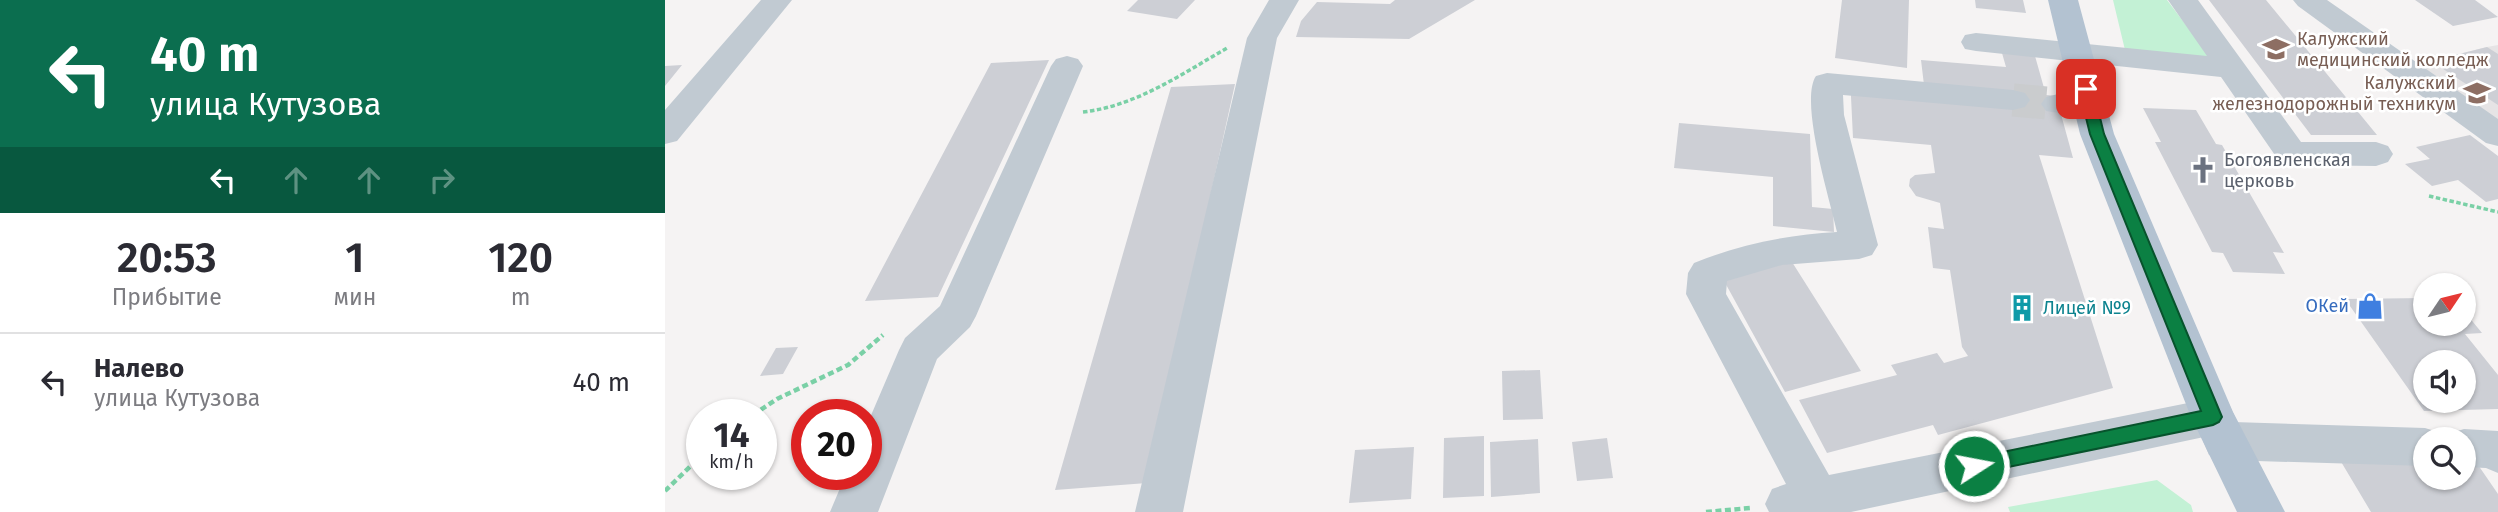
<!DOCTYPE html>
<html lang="ru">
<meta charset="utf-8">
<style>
:root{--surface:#fff;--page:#f7f7f7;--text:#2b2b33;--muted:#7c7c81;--line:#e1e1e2}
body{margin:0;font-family:"Fira Sans",sans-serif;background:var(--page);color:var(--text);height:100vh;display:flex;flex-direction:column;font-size:26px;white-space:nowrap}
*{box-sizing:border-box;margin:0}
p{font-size:23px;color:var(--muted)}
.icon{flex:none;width:38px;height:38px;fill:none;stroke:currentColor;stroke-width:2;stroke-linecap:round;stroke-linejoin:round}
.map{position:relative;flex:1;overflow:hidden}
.side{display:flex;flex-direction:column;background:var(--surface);width:665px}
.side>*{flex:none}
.top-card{background:#0b6e4f;color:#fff;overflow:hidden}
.needle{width:46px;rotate:55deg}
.buttons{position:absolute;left:1748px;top:273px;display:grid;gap:14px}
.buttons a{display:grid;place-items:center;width:63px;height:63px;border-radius:50%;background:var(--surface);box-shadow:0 2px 5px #0004;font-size:35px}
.speed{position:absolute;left:21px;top:399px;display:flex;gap:14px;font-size:35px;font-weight:700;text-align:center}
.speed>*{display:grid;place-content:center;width:91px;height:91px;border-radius:50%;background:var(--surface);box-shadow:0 2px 5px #0004;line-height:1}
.speed small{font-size:18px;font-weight:400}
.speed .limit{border:10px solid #d22;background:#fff;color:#111}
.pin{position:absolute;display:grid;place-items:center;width:60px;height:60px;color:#fff;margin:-30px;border-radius:14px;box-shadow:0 4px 10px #0006}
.me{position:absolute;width:77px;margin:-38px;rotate:79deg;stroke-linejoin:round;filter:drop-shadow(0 0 5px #0008)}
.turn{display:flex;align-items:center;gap:24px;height:147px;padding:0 35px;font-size:32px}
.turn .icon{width:91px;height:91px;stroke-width:2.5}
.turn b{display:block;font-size:49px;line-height:60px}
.lanes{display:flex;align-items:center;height:66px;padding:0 35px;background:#0003;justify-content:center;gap:35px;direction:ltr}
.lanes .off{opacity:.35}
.eta{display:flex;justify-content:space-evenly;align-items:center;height:119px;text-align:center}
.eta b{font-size:42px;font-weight:600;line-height:49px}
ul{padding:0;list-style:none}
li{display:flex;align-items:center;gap:21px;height:98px;padding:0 35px;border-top:2px solid var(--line)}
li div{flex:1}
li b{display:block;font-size:26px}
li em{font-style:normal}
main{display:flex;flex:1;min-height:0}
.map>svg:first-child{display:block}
.education{fill:#e6e4e5}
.green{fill:#c3f1d5}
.building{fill:#cdcfd5;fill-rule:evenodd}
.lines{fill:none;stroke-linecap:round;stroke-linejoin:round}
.minor-tunnel{stroke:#caccce;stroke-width:33;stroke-dasharray:33 17;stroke-linecap:butt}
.path-far1{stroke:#7ad0a6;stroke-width:3.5;stroke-dasharray:4.5 2.5;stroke-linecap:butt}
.path{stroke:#7ad0a6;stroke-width:4.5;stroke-dasharray:6 3.5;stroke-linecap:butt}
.minor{fill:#c1cad2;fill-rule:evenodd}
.major{fill:#b3c2d1;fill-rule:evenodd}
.route{fill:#0b8043;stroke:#07532c;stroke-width:2}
.labels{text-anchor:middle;stroke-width:5;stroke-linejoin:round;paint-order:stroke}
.education-label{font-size:18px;fill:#785e54;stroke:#fff;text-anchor:start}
.worship-label{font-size:18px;fill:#5b616d;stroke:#fff;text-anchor:start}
.shop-label{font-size:18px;fill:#366cbe;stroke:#fff;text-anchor:end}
.culture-label{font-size:18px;fill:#0d838f;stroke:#fff;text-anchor:start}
</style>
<main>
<section class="side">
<div class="top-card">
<div class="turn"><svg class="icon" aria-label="left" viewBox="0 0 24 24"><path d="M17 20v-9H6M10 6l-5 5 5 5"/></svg><div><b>40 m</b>улица Кутузова</div></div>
<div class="lanes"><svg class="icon" aria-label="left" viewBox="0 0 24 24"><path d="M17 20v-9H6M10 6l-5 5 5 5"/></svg><svg class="icon off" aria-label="ahead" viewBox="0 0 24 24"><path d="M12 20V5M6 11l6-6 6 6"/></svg><svg class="icon off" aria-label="ahead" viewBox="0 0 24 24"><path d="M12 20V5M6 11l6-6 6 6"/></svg><svg class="icon off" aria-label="right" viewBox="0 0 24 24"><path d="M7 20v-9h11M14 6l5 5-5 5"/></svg></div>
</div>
<div class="eta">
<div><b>20:53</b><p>Прибытие</p></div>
<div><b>1</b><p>мин</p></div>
<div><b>120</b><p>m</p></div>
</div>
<ul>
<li><svg class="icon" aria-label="left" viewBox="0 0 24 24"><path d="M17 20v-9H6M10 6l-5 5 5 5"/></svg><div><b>Налево</b><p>улица Кутузова</p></div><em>40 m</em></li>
</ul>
</section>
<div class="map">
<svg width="1833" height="512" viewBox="0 0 1833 512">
<rect width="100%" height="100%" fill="#f5f3f3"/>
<path class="education" d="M1833,45v76l-82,-56 71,-18z"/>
<path class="green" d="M1448,0h54l43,57 -85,-7z
M1492,480l34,25 2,7h-183l-2,-5z"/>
<path class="building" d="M473,0h57l-18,19 -50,-8z
M730,0h80l-66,39 -113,-2 5,-16 16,-19 73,2z
M1177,0h67l-2,68 -72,-10z
M1310,0h48l3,13 -50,-5z
M1544,0h57l111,135h-66z
M1750,0h60l23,17 -45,9z
M1822,47l11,7v51l-67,-44z
M1337,53l33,3 11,39 10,1 17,62 -34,-3 74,233 -175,47 -5,-10 -106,28 -28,-53 98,-25 -6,-10 46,-12 7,10 24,-7 -6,-9 -12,-77 -17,-2 -5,-41 16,2 -4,-26 -24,-7 -7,-10 1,-7 5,-4 20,-2 -4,-28 -78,-7 -3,-62 74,9 -3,-25 85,7z
M384,60l-111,237 -73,4 126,-238z
M17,65l-17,21v-20z
M570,84l-88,399 -92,7 116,-403z
M1478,108l53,2 20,34 6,1 62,108 -11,-1 12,22 -52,-2 -10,-19 -11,-1 -57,-110h6z
M1014,123l131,11 2,73 21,2 1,23 -61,-6v-49l-99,-9z
M1805,135l28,21v43l-12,3 -28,-22 -26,6 -27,-22 25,-5 -14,-12z
M1127,262l69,109 -76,21 -62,-113z
M1760,298v26h39v-13l18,22 -17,1 33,41v34l-74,2 -79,-112zM1760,362h39v39h-39z
M133,347l-15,27 -23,2 16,-28z
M875,370l3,49 -40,1 -1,-49z
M819,436v60l-41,2 1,-60z
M942,438l6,40 -36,3 -5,-39z
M873,439l2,54 -49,4 -1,-55z
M749,447l-3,52 -62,4 6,-53z
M1760,459v19h39v-19h10l24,35v18h-127l-31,-52z"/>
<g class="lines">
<path class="minor-tunnel" d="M1348,100l45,4"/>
<path class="path-far1" d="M418,112c53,-6 99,-38 144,-64
M1764,196l69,16"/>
<path class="path" d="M88,415l24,-16 71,-34 35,-30
M0,491l37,-36
M1041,512l44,-4"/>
<path class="minor" d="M96,0h31l-115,141 -12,3v-34z
M604,0h30l-22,38 -94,474h-48l112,-474z
M1503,0h30l103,142h75l12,4 5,8 -5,8 -12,4 -85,-1 -12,-4 -58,-84 -245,-26 -11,-2 -4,-7 4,-7 11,-2 231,23z
M1628,0h34l171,119v27l-12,-3 -188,-137z
M402,56l11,3 5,7 -107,250 -6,11 -33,32 -59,153h-48l16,-38h20v-47l33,-77 6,-12 35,-32 111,-240 5,-7z
M1162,73l186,17 12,3 5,7 -5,7 -12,3 -170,-15 1,20 34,130 -6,10 -13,4 -77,6 -55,16 -1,13 103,181 384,-77 16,6 6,13 -2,5 192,6 16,5 3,6h-19v27l-200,-6 -16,-5 -6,-14 1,-4 -353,75h-82l-4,-8 7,-15 14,-5 -100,-190 2,-21 6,-10c47,-19 93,-28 143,-31 -7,-32 -38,-131 -21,-156z
M1393,94l45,6 5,7 -5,7 -12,4 -45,-7 -5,-7 5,-7z
M1799,429l34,2v42l-12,-5 -22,-1v-28h-18l2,-5z"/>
<path class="major" d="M1383,0h30l36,134 119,278 52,100h-48l-46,-95 -111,-283z"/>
</g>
<path class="route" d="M1421,85l7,4 11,45 118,283 -3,5 -6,3 -239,49 -7,-2 -2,-6 2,-6 7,-2 227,-47 -111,-277 -11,-45z"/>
<defs>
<symbol id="university-bare" viewBox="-9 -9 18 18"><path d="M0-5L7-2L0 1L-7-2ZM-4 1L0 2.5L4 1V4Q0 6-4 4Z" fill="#8d6e63" stroke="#fff" stroke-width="2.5" paint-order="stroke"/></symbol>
<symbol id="church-bare" viewBox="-9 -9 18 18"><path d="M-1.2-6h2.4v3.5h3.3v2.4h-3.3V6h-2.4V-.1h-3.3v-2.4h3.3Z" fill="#6b7280" stroke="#fff" stroke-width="2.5" paint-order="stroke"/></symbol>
<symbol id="shop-bare" viewBox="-9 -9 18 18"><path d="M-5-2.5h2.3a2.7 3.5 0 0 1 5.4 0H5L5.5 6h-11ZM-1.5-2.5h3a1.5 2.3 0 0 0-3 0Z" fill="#3f7fe0" stroke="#fff" stroke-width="2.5" paint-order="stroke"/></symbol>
<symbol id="building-bare" viewBox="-9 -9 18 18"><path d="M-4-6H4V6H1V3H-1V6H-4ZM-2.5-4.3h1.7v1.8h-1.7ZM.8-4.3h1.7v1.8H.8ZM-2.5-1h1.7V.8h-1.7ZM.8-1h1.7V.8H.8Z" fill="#0f9aa8" stroke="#fff" stroke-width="2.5" paint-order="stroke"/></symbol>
</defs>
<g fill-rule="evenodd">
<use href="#university-bare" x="1592" y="30" width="38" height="38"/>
<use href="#university-bare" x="1793" y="74" width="38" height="38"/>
<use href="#church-bare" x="1519" y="151" width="38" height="38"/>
<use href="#shop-bare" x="1686" y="287" width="38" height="38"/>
<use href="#building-bare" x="1338" y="289" width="38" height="38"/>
</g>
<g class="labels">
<g class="education-label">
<text x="1632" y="45">Калужский<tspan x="1632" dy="21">медицинский колледж</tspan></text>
<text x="1791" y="89" text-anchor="end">Калужский<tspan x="1791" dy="21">железнодорожный техникум</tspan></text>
</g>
<g class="worship-label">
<text x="1559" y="166">Богоявленская<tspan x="1559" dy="21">церковь</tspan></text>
</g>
<g class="shop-label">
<text x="1684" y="312">ОКей</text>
</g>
<g class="culture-label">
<text x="1378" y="314">Лицей №9</text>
</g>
</g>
</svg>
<div class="buttons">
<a><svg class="needle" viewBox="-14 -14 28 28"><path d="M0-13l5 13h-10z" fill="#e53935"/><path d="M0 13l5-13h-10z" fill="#7c7c81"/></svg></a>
<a><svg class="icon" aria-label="sound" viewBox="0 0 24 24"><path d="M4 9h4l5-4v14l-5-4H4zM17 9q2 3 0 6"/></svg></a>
<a><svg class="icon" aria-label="search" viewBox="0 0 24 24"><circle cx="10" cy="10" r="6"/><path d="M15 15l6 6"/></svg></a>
</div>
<div class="speed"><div>14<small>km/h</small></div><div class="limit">20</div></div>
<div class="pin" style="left:1421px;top:89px;background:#d93025"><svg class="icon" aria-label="arrive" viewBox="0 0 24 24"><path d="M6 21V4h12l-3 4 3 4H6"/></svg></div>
<svg class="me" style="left:1309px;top:466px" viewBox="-20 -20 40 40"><circle r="17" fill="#0b8043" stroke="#fff" stroke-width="3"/><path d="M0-11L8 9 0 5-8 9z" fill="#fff"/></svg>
</div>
</main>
